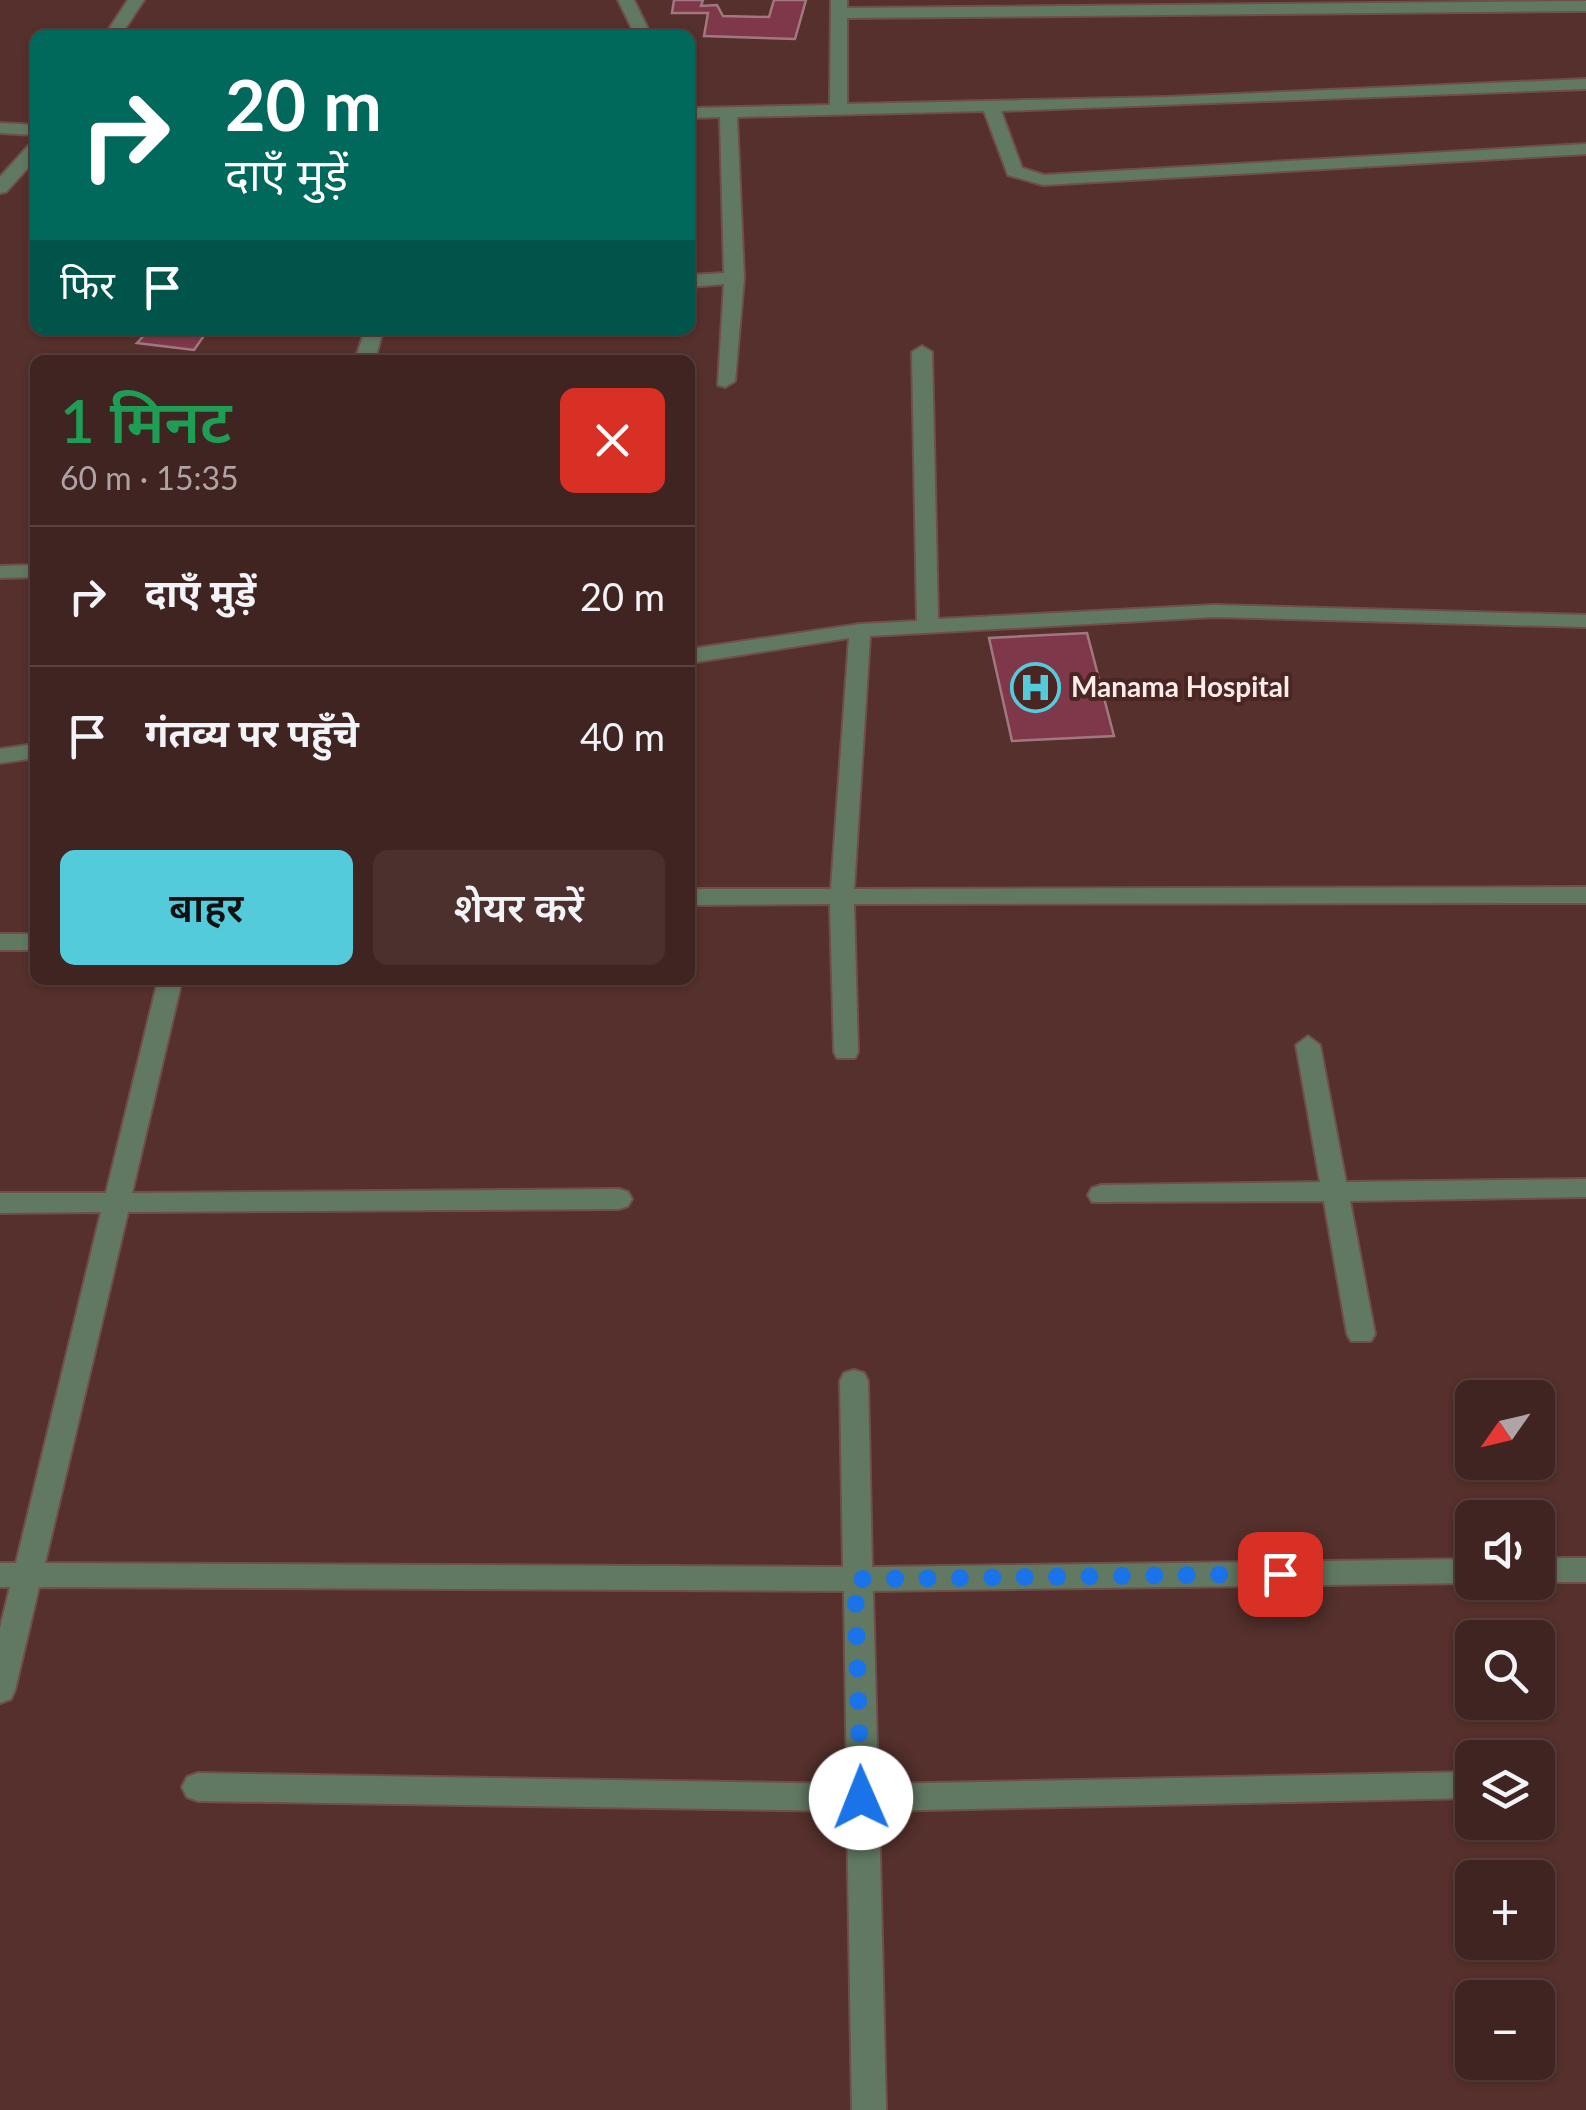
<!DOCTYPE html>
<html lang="hi">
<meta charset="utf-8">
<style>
:root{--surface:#402421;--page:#4b302e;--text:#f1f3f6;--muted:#aea4a5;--line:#59413f;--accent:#53cbda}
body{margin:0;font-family:Lato,"Noto Sans Devanagari",sans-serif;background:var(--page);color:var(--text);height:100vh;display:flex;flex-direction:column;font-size:38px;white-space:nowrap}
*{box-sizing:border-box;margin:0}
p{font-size:32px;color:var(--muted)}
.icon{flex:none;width:55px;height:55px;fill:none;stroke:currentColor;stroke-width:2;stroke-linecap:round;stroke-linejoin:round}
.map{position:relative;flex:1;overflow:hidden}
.sheet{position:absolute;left:30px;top:355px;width:665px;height:630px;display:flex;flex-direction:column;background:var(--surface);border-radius:15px;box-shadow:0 2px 8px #0004,0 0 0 2px var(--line)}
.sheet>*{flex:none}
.hud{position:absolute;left:30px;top:30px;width:665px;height:305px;border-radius:15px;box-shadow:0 2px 8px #0004,0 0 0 2px var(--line);background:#00695c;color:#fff;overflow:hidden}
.needle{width:65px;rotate:236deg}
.fabs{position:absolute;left:1455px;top:1380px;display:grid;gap:20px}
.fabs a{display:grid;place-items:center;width:100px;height:100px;border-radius:15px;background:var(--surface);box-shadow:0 2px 8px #0004,0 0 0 2px var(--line);font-size:50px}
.pin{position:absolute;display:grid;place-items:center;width:85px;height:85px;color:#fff;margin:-42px;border-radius:20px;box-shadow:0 5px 15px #0006}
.me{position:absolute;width:110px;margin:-55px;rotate:359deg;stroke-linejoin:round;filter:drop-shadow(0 0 8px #0008)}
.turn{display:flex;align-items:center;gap:35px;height:210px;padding:0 30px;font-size:45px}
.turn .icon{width:130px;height:130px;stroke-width:2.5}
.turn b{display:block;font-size:70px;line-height:85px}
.then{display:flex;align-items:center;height:95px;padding:0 30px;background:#0003;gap:20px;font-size:38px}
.round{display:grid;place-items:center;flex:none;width:105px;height:105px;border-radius:15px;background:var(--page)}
.summary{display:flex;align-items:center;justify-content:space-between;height:170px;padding:0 30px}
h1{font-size:60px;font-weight:600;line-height:75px;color:#1e9e55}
.primary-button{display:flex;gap:20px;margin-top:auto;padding:20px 30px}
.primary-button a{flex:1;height:115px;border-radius:15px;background:var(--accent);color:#111;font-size:40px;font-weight:600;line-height:115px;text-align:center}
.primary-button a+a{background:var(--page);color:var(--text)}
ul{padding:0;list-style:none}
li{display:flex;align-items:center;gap:30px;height:140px;padding:0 30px;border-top:2px solid var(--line)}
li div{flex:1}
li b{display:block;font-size:38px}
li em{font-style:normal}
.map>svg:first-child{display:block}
.building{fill:#7e3849;stroke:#a3777f;stroke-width:2.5}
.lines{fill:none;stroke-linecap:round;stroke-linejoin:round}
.minor-casing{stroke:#704e4a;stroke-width:4}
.minor{fill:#617963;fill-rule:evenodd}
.route{stroke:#1a73e8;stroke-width:18;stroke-dasharray:0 32.4}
.labels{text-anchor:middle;stroke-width:8;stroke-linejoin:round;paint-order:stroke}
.poi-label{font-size:28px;font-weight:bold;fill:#fcecea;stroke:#4a2522;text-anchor:start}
</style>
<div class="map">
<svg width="1586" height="2110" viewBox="0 0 1586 2110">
<rect width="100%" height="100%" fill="#55302c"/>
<path class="building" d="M674,0h29l-2,6 16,-1 6,11 46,1 5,-17h32l-11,39 -91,-3 4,-23h-36z
M149,330h59l-14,20 -57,-7z
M1087,633l27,103 -102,5 -23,-103z"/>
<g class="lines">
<defs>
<path id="minor" d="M128,0h16l-23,35h-16z
M618,0h16l17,35h-16z
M831,0h16v8l739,-7v10l-739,7v86l319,-7 420,-18v10l-585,22 21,57 22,7 542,-31v10l-543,31 -35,-10 -24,-64 -247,6 7,161 -9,103 -10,6 -7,-2 6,-101 -34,3v-12l34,-2 -4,-156 -30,1v-10l140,-3z
M0,123l35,2v10l-35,-2z
M35,144v16l-29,32 -6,1v-16l29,-32z
M365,330h18l-8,30h-20z
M922,346l10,6 6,267 276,-14 372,10v12l-372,-10 -344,19 -16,253 732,-2v16l-732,1 4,148 -3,6h-18l-3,-6 -4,-148 -140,1v-16h141l18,-251 -159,25v-14l170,-25 57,-3 -5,-269z
M35,565v12l-35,1v-12z
M35,744v14l-35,5v-14z
M0,934h35v16h-35z
M158,980h24l-50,213 487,-4 9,3 4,7 -4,7 -9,3 -491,3 -83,351 798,4 -3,-186 4,-8 10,-3 10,3 4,8 4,186 600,-8v24l-599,8 5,193 594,-12v26l-593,13 7,299h-34l-5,-299 -649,-10 -11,-4 -5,-10 5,-10 11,-4 649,11 -3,-193 -805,-4 -24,103 -4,9 -11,4v-75l10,-41h-10v-24h16l85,-351 -101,1v-20h106z
M1308,1036l12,9 26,137 240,-3v18l-236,4 25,133 -4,7h-20l-4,-7 -23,-133 -232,1 -4,-7 4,-7 9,-3 219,-3 -24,-137z
M1538,1558h48v24h-48z"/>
</defs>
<use href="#minor" class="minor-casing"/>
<use href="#minor" class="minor"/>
</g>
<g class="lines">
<path class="route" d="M861,1798l-6,-219 425,-5"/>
</g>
<defs>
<symbol id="hospital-ring" viewBox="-11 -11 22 22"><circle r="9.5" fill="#4a2522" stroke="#53cbda" stroke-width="1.5"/><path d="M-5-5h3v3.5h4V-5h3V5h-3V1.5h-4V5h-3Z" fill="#53cbda"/></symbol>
</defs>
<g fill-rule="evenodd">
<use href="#hospital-ring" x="1008" y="660" width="55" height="55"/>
</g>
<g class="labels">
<g class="poi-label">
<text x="1071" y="697">Manama Hospital</text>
</g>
</g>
</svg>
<div class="fabs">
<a><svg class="needle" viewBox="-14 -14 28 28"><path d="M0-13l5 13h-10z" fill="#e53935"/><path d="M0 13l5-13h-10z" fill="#aea4a5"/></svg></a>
<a><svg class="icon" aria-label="sound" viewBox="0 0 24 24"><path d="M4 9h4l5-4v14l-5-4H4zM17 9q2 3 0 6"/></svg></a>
<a><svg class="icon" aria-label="search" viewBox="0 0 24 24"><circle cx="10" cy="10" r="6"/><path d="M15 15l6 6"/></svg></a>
<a><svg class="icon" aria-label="layers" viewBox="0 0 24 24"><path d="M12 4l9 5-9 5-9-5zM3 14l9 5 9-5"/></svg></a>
<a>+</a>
<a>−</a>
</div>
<div class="pin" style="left:1280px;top:1574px;background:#d93025"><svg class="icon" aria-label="arrive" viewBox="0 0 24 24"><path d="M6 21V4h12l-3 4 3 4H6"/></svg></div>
<svg class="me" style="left:861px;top:1798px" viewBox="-20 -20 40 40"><circle r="19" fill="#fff"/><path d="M0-13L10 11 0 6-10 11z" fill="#1a73e8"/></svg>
<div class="hud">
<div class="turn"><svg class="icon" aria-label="right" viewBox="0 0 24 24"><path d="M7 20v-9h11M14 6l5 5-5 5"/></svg><div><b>20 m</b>दाएँ मुड़ें</div></div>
<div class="then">फिर<svg class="icon" aria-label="arrive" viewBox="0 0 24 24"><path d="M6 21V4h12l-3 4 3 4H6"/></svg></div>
</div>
<section class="sheet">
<div class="summary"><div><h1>1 मिनट</h1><p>60 m · 15:35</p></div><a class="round" style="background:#d93025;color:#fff"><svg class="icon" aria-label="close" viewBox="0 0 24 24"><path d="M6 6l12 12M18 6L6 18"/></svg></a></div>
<ul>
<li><svg class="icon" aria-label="right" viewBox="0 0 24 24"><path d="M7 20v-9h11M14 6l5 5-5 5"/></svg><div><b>दाएँ मुड़ें</b></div><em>20 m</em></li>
<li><svg class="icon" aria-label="arrive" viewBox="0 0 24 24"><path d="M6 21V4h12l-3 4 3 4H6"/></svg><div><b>गंतव्य पर पहुँचे</b></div><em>40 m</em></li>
</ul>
<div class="primary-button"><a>बाहर</a><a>शेयर करें</a></div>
</section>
</div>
